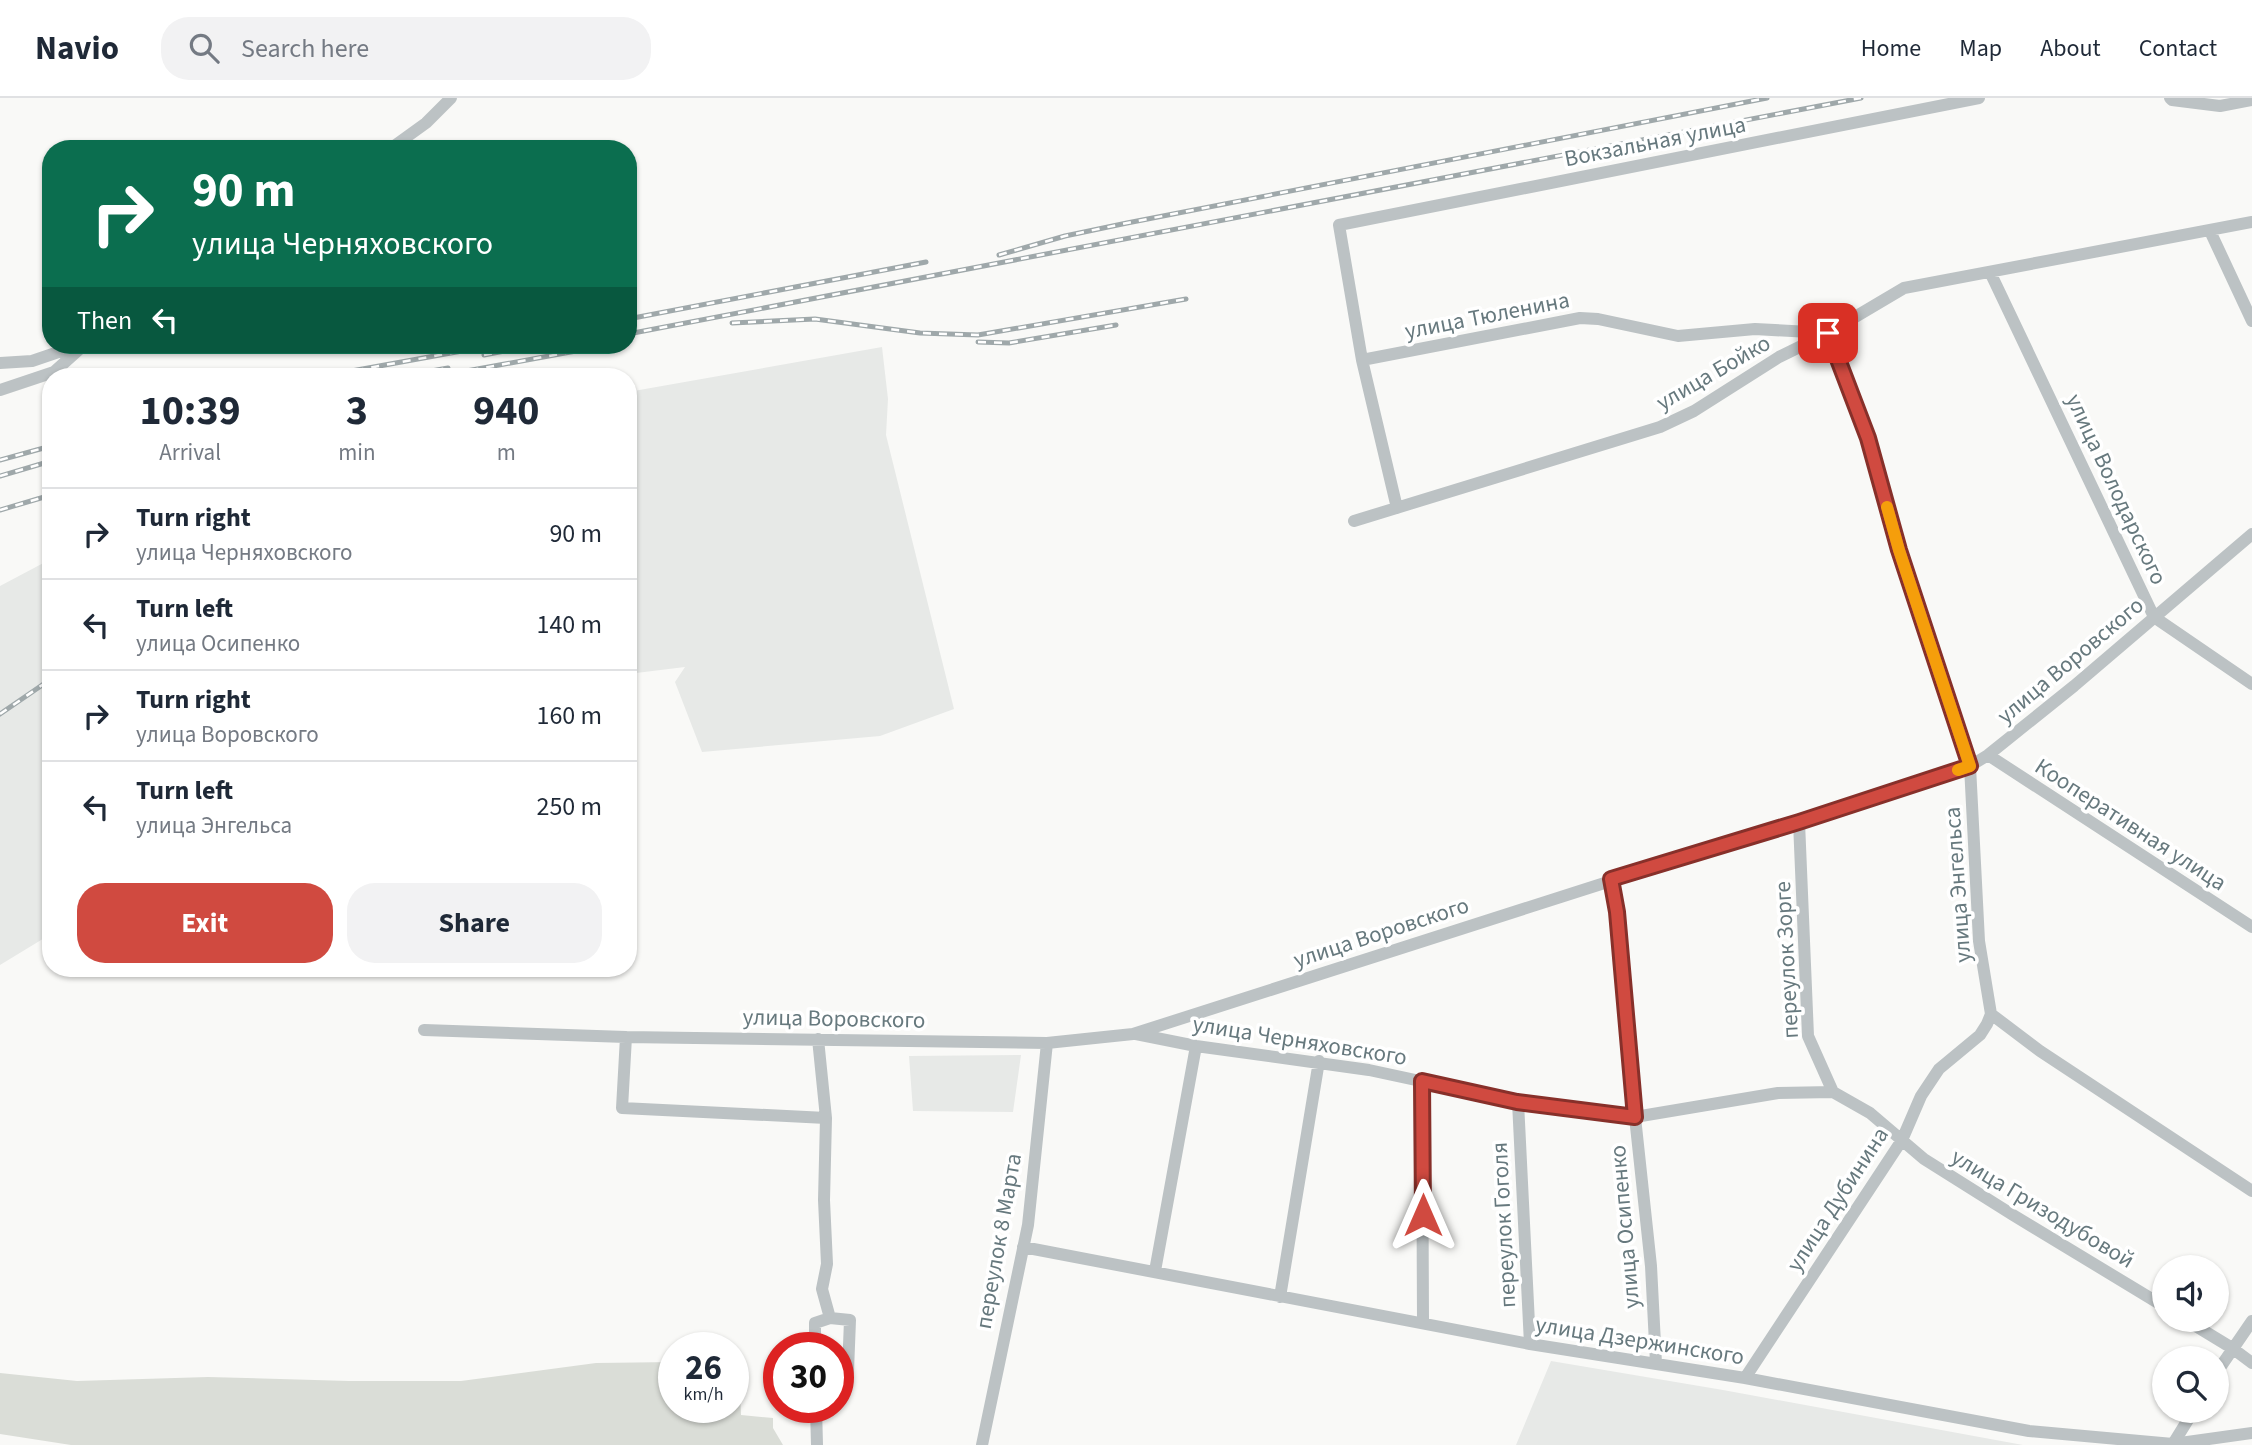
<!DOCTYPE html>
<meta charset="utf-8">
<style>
:root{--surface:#fff;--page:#f2f2f3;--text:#1f2937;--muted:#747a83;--line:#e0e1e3;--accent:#d04a40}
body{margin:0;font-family:"Source Sans 3",sans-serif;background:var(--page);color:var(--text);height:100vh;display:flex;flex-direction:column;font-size:26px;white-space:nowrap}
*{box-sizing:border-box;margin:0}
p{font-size:23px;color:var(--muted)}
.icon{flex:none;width:38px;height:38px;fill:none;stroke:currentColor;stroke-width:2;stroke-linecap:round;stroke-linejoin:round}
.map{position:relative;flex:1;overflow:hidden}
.sheet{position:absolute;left:42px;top:270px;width:595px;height:609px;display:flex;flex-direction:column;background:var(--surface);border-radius:28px;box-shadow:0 2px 5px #0004}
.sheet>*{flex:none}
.guide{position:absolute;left:42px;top:42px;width:595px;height:214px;border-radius:28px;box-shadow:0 2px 5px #0004;background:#0b6e4f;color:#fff;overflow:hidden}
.buttons{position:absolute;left:2152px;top:1157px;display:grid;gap:14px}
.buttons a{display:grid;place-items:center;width:77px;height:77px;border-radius:50%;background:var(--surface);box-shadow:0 2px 5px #0004;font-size:35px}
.speed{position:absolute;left:658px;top:1234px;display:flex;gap:14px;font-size:35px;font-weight:700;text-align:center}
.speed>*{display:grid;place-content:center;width:91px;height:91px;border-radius:50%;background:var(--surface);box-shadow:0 2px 5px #0004;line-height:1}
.speed small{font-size:18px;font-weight:400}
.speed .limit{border:10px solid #d22;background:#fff;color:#111}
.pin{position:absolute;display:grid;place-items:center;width:60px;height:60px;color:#fff;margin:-30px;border-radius:14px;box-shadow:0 4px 10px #0006}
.me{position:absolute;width:77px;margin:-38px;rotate:0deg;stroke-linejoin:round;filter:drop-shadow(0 0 5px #0008)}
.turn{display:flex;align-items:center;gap:24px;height:147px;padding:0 35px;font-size:32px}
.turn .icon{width:91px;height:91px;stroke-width:2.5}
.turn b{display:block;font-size:49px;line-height:60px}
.then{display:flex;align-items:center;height:66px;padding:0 35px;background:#0003;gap:14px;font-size:26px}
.eta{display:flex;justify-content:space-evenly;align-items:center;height:119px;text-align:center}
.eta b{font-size:42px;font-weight:700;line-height:49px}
.button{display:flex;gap:14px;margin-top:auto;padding:14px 35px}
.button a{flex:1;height:80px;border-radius:28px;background:var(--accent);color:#fff;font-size:28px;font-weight:700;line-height:80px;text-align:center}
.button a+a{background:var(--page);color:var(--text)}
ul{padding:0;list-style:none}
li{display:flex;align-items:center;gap:21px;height:91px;padding:0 35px;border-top:2px solid var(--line)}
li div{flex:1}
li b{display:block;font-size:26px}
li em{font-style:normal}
header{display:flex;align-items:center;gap:42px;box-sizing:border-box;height:98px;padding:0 35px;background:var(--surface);border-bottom:2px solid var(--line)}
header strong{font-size:33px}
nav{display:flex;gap:38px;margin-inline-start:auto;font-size:24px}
.search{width:490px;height:63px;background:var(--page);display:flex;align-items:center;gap:18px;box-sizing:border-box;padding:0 24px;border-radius:28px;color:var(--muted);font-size:26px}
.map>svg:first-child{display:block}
.built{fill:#e7e9e7}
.green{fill:#daddd7}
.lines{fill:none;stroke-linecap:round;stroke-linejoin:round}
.minor{stroke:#bcc2c4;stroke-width:12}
.rail-casing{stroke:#9fa8aa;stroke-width:5}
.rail{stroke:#fff;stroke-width:2.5;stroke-dasharray:8;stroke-linecap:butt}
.route-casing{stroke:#87302a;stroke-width:18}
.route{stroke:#d04a40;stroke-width:12}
.slow{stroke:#f59e0b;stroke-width:12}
.labels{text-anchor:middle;stroke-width:7;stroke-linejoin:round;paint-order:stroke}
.street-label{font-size:23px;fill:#67797e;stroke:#fff}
</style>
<header>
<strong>Navio</strong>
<div class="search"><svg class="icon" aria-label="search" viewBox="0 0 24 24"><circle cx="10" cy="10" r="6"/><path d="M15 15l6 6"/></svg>Search here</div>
<nav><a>Home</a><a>Map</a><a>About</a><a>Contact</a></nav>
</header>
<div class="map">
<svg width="2252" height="1347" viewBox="0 0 2252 1347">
<rect width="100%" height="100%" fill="#f9f9f7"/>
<path class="built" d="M882,249l6,52 -2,36 68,274 -74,27 -178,16 -27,-70 10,-15 -57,7v-282z
M51,461v375l-51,31v-379z
M1021,957l-8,57 -100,-1 -4,-55z
M1551,1263l172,29 300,55h-507z"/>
<path class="green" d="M739,1262l2,55 32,3v10l10,17h-712l-71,-11v-61l77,8 131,-4 141,4h112l135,-18 78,-1v45h59v-46z"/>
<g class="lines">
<path class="minor" d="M2170,0l2,2 48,6 32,-6
M390,51l36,-26 25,-25
M2210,133l42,90
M1990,174l164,345 98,67
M1362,262l218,-42 18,1 80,17 77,-7 73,4 40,105 31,112 71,216 9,175 12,73 49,37 212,140
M0,265l32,-2 47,-16
M0,292l54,-18 30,-27
M1397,410l-35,-148 -23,-135 640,-127
M1354,423l306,-94 34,-16 85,-54 49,-24 76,-45 348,-66
M1988,657l264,172
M1799,724l9,214 25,56
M1610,781l7,33 18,205 16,149 5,97
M424,932l202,7 421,6 86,-9 837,-268 18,-11 86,-69 178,-152
M1136,936l60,12 173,24 149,32 117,15 143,-24 55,-1 37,21 54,46 89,56 152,92
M626,939l-4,71 204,10
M1422,983l1,241
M1518,1004l12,242
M1023,1149l507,97 215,34 284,53 144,13 79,-11
M1155,1173l41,-225
M1280,1199l39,-236
M830,1220l20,2 -2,51
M2186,1222l46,28 20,15
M815,1250v-25l15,-5 -8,-29 5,-25 -3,-64 2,-82 -8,-79
M2217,1274l35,-51
M1745,1280l157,-238 19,-44 18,-27 41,-34 7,-11 4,-10
M816,1309l1,38
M2173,1346l21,-34
M982,1347l46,-220 19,-182"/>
<defs>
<path id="rail" d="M999,157l66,-19 62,-13 640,-125
M628,221l298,-57
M732,225l83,-4 105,14 58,2 208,-36
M628,236l1233,-236
M978,244l31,1 107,-18
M484,257l52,-10
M324,278l171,-31
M404,278l44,-8
M439,278l170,-31
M0,362l51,-14
M0,378l51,-15
M0,412l51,-15
M0,616l51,-35"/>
</defs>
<use href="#rail" class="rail-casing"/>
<use href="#rail" class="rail"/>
</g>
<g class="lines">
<defs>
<path id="route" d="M1423,1117l-1,-134 95,21 118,15 -18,-205 -6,-33 188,-57 171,-56 -71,-216 -31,-112 -40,-105"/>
</defs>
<use href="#route" class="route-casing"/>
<use href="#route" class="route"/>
<path class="slow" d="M1887,409l12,43 71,216 -12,4"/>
</g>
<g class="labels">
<g class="street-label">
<text transform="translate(1655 43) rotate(-11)" y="8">Вокзальная улица</text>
<text transform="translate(1487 217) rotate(-11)" y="8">улица Тюленина</text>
<text transform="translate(1713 274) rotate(-30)" y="8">улица Бойко</text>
<text transform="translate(2117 391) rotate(65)" y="8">улица Володарского</text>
<text transform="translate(2070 562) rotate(-40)" y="8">улица Воровского</text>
<text transform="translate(2131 726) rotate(33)" y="8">Кооперативная улица</text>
<text transform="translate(1957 787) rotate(-94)" y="8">улица Энгельса</text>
<text transform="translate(1381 834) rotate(-18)" y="8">улица Воровского</text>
<text transform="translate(1786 862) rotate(-93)" y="8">переулок Зорге</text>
<text transform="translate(834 920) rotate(1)" y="8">улица Воровского</text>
<text transform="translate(1300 942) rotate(9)" y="8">улица Черняховского</text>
<text transform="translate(1837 1101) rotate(-57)" y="8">улица Дубинина</text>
<text transform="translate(2043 1110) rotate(31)" y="8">улица Гризодубовой</text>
<text transform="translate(1503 1127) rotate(-93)" y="8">переулок Гоголя</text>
<text transform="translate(1624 1129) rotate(-95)" y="8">улица Осипенко</text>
<text transform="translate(998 1143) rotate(-80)" y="8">переулок 8 Марта</text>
<text transform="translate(1640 1242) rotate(9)" y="8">улица Дзержинского</text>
</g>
</g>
</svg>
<div class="buttons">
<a><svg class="icon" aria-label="sound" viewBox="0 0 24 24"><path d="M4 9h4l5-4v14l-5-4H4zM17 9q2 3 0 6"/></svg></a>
<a><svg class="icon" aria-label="search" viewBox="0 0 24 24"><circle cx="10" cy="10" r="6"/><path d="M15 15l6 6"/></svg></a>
</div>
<div class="speed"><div>26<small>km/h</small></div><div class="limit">30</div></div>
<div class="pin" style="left:1828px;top:235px;background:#d93025"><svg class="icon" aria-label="arrive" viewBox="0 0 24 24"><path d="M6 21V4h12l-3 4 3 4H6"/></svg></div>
<svg class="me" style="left:1423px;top:1117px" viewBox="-20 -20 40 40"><path d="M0-17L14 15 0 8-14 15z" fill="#d04a40" stroke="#fff" stroke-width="4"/></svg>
<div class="guide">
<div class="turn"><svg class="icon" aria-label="right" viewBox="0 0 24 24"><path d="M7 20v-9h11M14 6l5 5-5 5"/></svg><div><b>90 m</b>улица Черняховского</div></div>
<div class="then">Then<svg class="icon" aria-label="left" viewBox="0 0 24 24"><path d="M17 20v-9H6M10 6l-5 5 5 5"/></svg></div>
</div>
<section class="sheet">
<div class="eta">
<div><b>10:39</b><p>Arrival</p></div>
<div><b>3</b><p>min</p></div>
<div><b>940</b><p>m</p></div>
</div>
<ul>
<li><svg class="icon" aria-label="right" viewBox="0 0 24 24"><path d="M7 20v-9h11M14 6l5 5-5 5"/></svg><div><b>Turn right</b><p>улица Черняховского</p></div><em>90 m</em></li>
<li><svg class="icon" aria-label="left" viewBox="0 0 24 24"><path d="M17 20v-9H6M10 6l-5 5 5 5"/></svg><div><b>Turn left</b><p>улица Осипенко</p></div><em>140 m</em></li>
<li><svg class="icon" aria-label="right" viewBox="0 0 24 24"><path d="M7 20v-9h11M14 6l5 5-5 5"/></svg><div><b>Turn right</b><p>улица Воровского</p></div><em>160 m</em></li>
<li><svg class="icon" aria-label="left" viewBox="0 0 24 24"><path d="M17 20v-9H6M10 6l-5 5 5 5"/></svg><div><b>Turn left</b><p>улица Энгельса</p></div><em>250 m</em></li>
</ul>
<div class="button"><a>Exit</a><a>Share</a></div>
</section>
</div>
